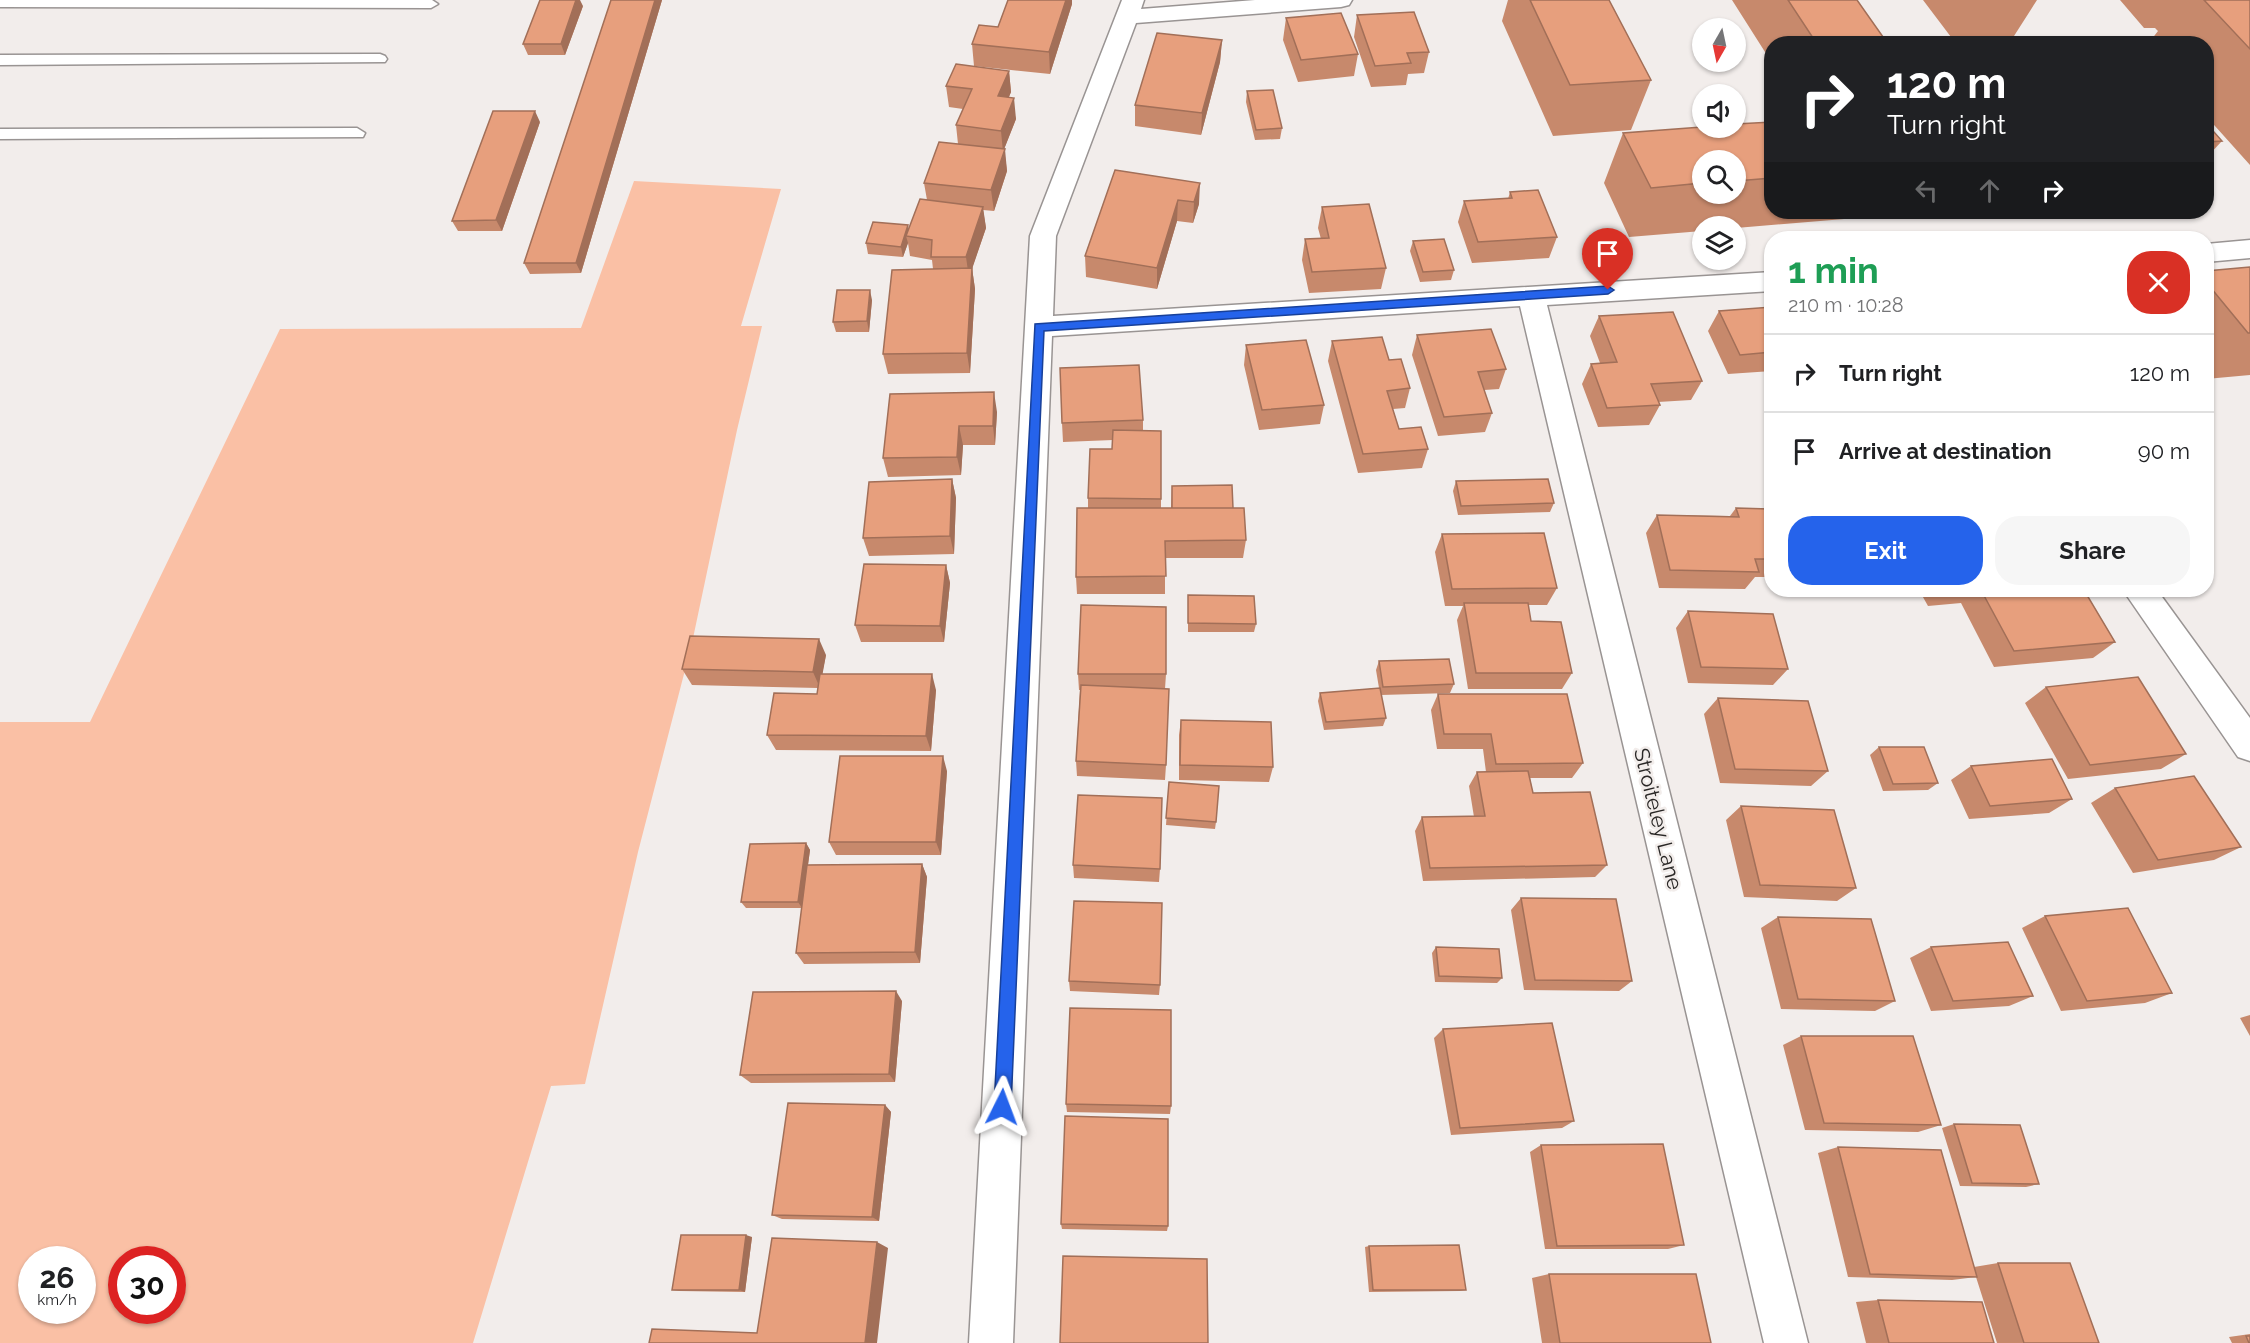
<!DOCTYPE html>
<meta charset="utf-8">
<style>
:root{--surface:#fff;--page:#f6f6f6;--text:#202124;--muted:#757577;--line:#e0e0e0;--accent:#2563eb}
body{margin:0;font-family:Raleway,sans-serif;background:var(--page);color:var(--text);height:100vh;display:flex;flex-direction:column;font-size:22px;white-space:nowrap}
*{box-sizing:border-box;margin:0}
p{font-size:20px;color:var(--muted)}
.icon{flex:none;width:33px;height:33px;fill:none;stroke:currentColor;stroke-width:2;stroke-linecap:round;stroke-linejoin:round}
.map{position:relative;flex:1;overflow:hidden}
.sheet{position:absolute;left:1764px;top:231px;width:450px;height:366px;display:flex;flex-direction:column;background:var(--surface);border-radius:24px;box-shadow:0 2px 4px #0004}
.sheet>*{flex:none}
.top-card{position:absolute;left:1764px;top:36px;width:450px;height:183px;border-radius:24px;box-shadow:0 2px 4px #0004;background:#202124;color:#fff;overflow:hidden}
.needle{width:39px;rotate:189deg}
.fabs{position:absolute;left:1692px;top:18px;display:grid;gap:12px}
.fabs a{display:grid;place-items:center;width:54px;height:54px;border-radius:50%;background:var(--surface);box-shadow:0 2px 4px #0004;font-size:30px}
.speed{position:absolute;left:18px;top:1246px;display:flex;gap:12px;font-size:30px;font-weight:700;text-align:center}
.speed>*{display:grid;place-content:center;width:78px;height:78px;border-radius:50%;background:var(--surface);box-shadow:0 2px 4px #0004;line-height:1}
.speed small{font-size:15px;font-weight:400}
.speed .limit{border:9px solid #d22;background:#fff;color:#111}
.pin{position:absolute;display:grid;place-items:center;width:51px;height:51px;color:#fff;margin:-62px -26px;border-radius:50% 50% 50% 0;rotate:-45deg;box-shadow:0 0 6px #0007}
.pin .icon{rotate:45deg}
.me{position:absolute;width:66px;margin:-33px;rotate:3deg;stroke-linejoin:round;filter:drop-shadow(0 0 4px #0008)}
.turn{display:flex;align-items:center;gap:21px;height:126px;padding:0 24px;font-size:27px}
.turn .icon{width:78px;height:78px;stroke-width:2.5}
.turn b{display:block;font-size:42px;line-height:51px}
.lanes{display:flex;align-items:center;height:57px;padding:0 24px;background:#0003;justify-content:center;gap:30px;direction:ltr}
.lanes .off{opacity:.35}
.round{display:grid;place-items:center;flex:none;width:63px;height:63px;border-radius:24px;background:var(--page)}
.summary{display:flex;align-items:center;justify-content:space-between;height:102px;padding:0 24px}
h1{font-size:36px;font-weight:700;line-height:45px;color:#1e9e55}
.button{display:flex;gap:12px;margin-top:auto;padding:12px 24px}
.button a{flex:1;height:69px;border-radius:24px;background:var(--accent);color:#fff;font-size:24px;font-weight:700;line-height:69px;text-align:center}
.button a+a{background:var(--page);color:var(--text)}
ul{padding:0;list-style:none}
li{display:flex;align-items:center;gap:18px;height:78px;padding:0 24px;border-top:2px solid var(--line)}
li div{flex:1}
li b{display:block;font-size:22px}
li em{font-style:normal}
.map>svg:first-child{display:block}
.green{fill:#fac0a5;fill-rule:evenodd}
.lines{fill:none;stroke-linecap:round;stroke-linejoin:round}
.lane-casing{stroke:#999493;stroke-width:3}
.street-casing{stroke:#999493;stroke-width:3}
.lane{fill:#fff;fill-rule:evenodd}
.street{fill:#fff;fill-rule:evenodd}
.wall{fill:#c7896c;fill-rule:evenodd}
.shaded-wall{fill:#a26f58}
.building{fill:#e79f7d;stroke:#a26f58;stroke-width:1.5}
.route{fill:#2563eb;stroke:#184099;stroke-width:1.5}
.labels{text-anchor:middle;stroke-width:5;stroke-linejoin:round;paint-order:stroke}
.street-label{font-size:21px;fill:#292726;stroke:#f2edeb}
</style>
<div class="map">
<svg width="2250" height="1343" viewBox="0 0 2250 1343">
<rect width="100%" height="100%" fill="#f2edeb"/>
<path class="green" d="M634,181l147,8 -40,137h21l-25,104 -45,213 -54,209 -53,232 -34,2 -78,257h-473v-621h90l190,-393 301,-1zM32,1260h50v51h-50zM122,1260h50v51h-50z"/>
<g class="lines">
<defs>
<path id="lane" d="M0,0h432l6,4 -7,4 -431,-1z
M380,54l5,2 2,3 -2,3 -385,3v-10z
M357,128l8,5 -2,4 -363,2v-10z"/>
<path id="street" d="M1122,0h22l-3,9 114,-9h97l-3,5 -8,2 -205,16 -80,213 -3,80 719,-44v19l-225,14 261,1038h-44l-244,-1037 -468,30 -39,1007h-44l61,-1107z
M2250,240v18l-44,4v-18z
M2123,590h34l93,128v43l-12,-4z"/>
</defs>
<use href="#lane" class="lane-casing"/>
<use href="#street" class="street-casing"/>
<use href="#lane" class="lane"/>
<use href="#street" class="street"/>
</g>
<path class="wall" d="M611,0h51l-81,273 -51,1 -6,-11z
M1008,0h64v4l-22,70 -76,-8 -2,-22 26,-17z
M1508,0h101l42,80 -20,50 -78,6 -51,-115z
M1732,0h125l31,44h-116v19z
M1923,0h114l-23,36 -60,5z
M2120,0h130v165l-44,-49v-72h-58l10,-13 -3,-3h-11z
M583,6l-18,49h-37l-5,-11z
M1357,15l72,37 -5,21 -16,1 -2,11 -35,2 -17,-50z
M1286,18l72,36 -4,22 -56,6 -15,-42z
M1222,40l-2,22 -19,73 -66,-9v-21z
M1009,71l2,21 -2,5 7,22 -12,30 3,22 -13,40 -11,-1 3,18 -14,40 3,21 -5,84 -82,1 -5,-20 50,-85 -1,-9 -22,-4 -2,-13 -5,14 -35,-3 -2,-11 43,-14 18,-29 -3,-17 34,-39 -2,-19 7,-16 -14,-2 -3,-21z
M1247,91l35,37 -2,11 -25,1 -9,-38z
M540,122l-38,109h-44l-6,-10z
M1772,122v90h156l-192,16v-2h-34v5l-73,6 -25,-54 19,-50zM1702,160h34v34h-34z
M2206,123l16,18 -16,17z
M1115,170l84,34 -6,19 -16,-2 -20,68 -71,-12 -1,-21z
M1510,192l47,45 -8,21 -77,5 -14,-41 6,-21 44,-2z
M1322,207l64,61 -5,21 -72,4 -7,-33 3,-21h16l-3,-11z
M1413,241l41,29 -3,10 -31,2 -10,-31z
M2250,267v108l-44,4v-108z
M872,300l-3,32h-33l-3,-10z
M1772,307v64l-44,3 -20,-43 11,-20z
M1599,316l103,65 -11,19 -33,2 2,3 -11,20 -51,2 -16,-43 9,-20 9,-1 -10,-27z
M1417,335l89,34 -7,20 -15,1 8,23 -7,19 -47,4 -26,-81z
M1332,341l57,19 21,28 -5,20 -12,1 6,20 29,20 -6,19 -64,5 -30,-112z
M1246,345l78,60 -4,19 -61,6 -15,-65z
M890,394l107,18 -2,33h-32l-2,30 -73,2 -5,-19z
M1143,420v10l18,69v9h10l1,-22 61,22 13,32 -3,18h-78v36h-88l-1,-17 12,-69v-10l24,-49 1,-9 -50,2 -1,-19z
M952,479l4,19 -2,56 -85,2 -6,-18z
M1456,481l98,22 -4,9 -92,3 -5,-24z
M1736,508l36,8v59l-2,2h-15l-10,12 -86,-1 -13,-55 11,-18 73,1z
M1442,534l115,54 -10,17h-19l3,16 41,52 -10,16h-94l-11,-69 6,-14h-18l-10,-54z
M946,565l4,18 -6,59h-83l-6,-17z
M1919,590h165l31,52 -22,16 -99,9 -33,-64 -33,3z
M1188,595l68,29 -2,8h-66z
M1688,611l100,58 -15,16 -85,-2 -12,-55z
M826,655l-4,19 114,16 -5,61 -155,-1 -9,-15 50,-41 1,-6 -126,-3 -10,-16z
M1379,661l75,23 -4,9 -69,2 5,23 -3,8 -59,4 -6,-29 2,-8 59,-5 -3,-18z
M1078,674h88l-1,15 1,76 -1,15 -88,-4 -1,-15 4,-71h-1z
M2046,687l140,67 -25,15 -93,10 -43,-76z
M1438,694l145,69 -11,15h-42l3,15 74,72 -12,12 -172,4 -8,-50 7,-14h52l-5,-31 8,-14h9l-3,-23h-46l-6,-39z
M1718,698l110,73 -17,15 -91,-3 -16,-69z
M1181,720l92,47 -4,15 -90,-2v-45z
M1879,747l59,36 -10,7 -45,1 -13,-36z
M1971,766l101,33 -23,14 -80,6 -18,-39z
M947,771l-6,84h-105l-7,-13z
M1169,782l47,40 -1,7 -49,-4z
M2115,788l126,59 -27,13 -81,13 -42,-70z
M1741,806l115,82 -19,13 -93,-4 -18,-77z
M806,843l4,7 -2,15 114,-1 5,13 -7,86 -116,1 -8,-11 6,-45h-56l-5,-6z
M1073,865l87,4 -1,13 -85,-4z
M1521,898l111,83 -13,10 -95,-1 -13,-80z
M2045,916l127,77 -27,10 -84,8 -39,-83z
M1778,917l117,84 -20,10 -94,-2 -20,-81z
M1436,947l66,31 -5,5 -62,-1 -3,-29z
M1931,947l102,49 -24,10 -78,5 -21,-53z
M1069,981l91,4 -1,10 -89,-4z
M902,1001l-7,81 -144,1 -11,-8z
M2250,1015v21l-10,-18z
M1443,1029l131,92 -12,7 -111,7 -17,-97z
M1801,1036l140,89 -23,7 -113,-2 -22,-85z
M1066,1104l105,2 -1,8 -103,-2z
M885,1105l6,7 -12,109 -97,-2 -10,-4z
M1954,1124l85,60 -13,3 -66,-1 -18,-58z
M1541,1145l143,100 -16,4h-123l-15,-97z
M1838,1147l136,120 24,-4 101,80h-102l-21,-66 -24,3 -104,-3 -30,-124z
M1061,1224l107,2 -1,5 -105,-2z
M752,1237l-7,55 -66,-1 -7,-1z
M1369,1246l97,44 -6,1 -91,1 -4,-45z
M1549,1274l162,69h-169l-10,-65z
M1878,1300l116,43h-128l-10,-41z
M2250,1334v9h-18l-3,-6z"/>
<path class="shaded-wall" d="M576,0h4l3,6 -18,49 -4,-11z
M655,0h7l-81,273 -5,-10z
M1066,0h6v4l-22,70 -1,-22z
M1222,40l-2,22 -19,73 1,-22z
M1009,71l2,21 -11,25 -2,-21z
M1014,98l2,21 -13,33 -2,-21z
M535,111l5,11 -38,109 -6,-11z
M1005,149l2,22 -13,40 -3,-21z
M1200,183l-1,21 -6,19 1,-21z
M1178,200l-1,21 -20,68v-21z
M983,207l3,21 -17,50 -3,-21z
M908,225l2,11h-4l2,7 -5,14 -2,-10z
M972,268l3,21 -5,84 -3,-20z
M870,290l2,10 -3,32 -2,-11z
M994,392l3,20 -2,33 -2,-19z
M959,426l4,19 -2,30 -4,-18z
M952,479l4,19 -2,56 -4,-18z
M946,565l4,18 -6,59 -4,-16z
M819,639l7,16 -6,33 -7,-16z
M932,674l4,16 -5,61 -5,-15z
M943,756l4,15 -6,84 -5,-13z
M806,843l4,7 -8,58 -4,-6z
M922,864l5,13 -7,86 -5,-11z
M896,991l6,10 -7,81 -6,-8z
M885,1105l6,7 -12,109 -7,-4z
M746,1235l6,2 -7,55 -6,-2z
M877,1242l11,6 -11,95h-12z"/>
<path class="building" d="M540,0h36l-15,44h-38z
M611,0h44l-79,263h-52z
M1008,0h58l-17,52 -77,-8 7,-19 19,2z
M1530,0h79l42,80 -81,5z
M1788,0h69l31,44h-71z
M2204,0h46v49z
M1414,12l15,40 -22,1 4,10 -36,3 -18,-51z
M1341,13l17,41 -57,6 -15,-42z
M1157,33l65,7 -20,73 -67,-8z
M956,64l53,7 -11,25 16,2 -13,33 -45,-6 16,-36 -26,-3z
M1273,90l9,38 -26,2 -9,-39z
M493,111h42l-39,109 -44,1z
M1772,122v56l-36,3v-21h-34v23l-51,5 -28,-55 79,-6 34,1v-4z
M2206,123l16,18 -16,1z
M939,142l66,7 -14,41 -67,-7z
M1115,170l85,13 -6,19 -16,-2 -21,68 -72,-12z
M1538,190l19,47 -79,5 -14,-41 48,-3 -2,-6z
M920,199l63,8 -17,50h-35l1,-17 -26,-4z
M1369,204l17,64 -74,4 -7,-33 24,-1 -7,-31z
M873,222l35,3 -7,22 -35,-4z
M1444,239l10,31 -31,2 -10,-31z
M2250,267v66h-2l-42,-51v-11z
M972,268l-5,85 -84,1 9,-84z
M837,290h33l-3,31 -34,1z
M1772,307v45l-32,3 -21,-44z
M1673,312l29,69 -51,3 9,21 -53,3 -16,-44 26,-2 -18,-46z
M1491,329l15,40 -28,3 14,41 -48,4 -27,-82z
M1382,337l7,23 12,-1 9,29 -23,3 12,38 22,-2 7,22 -65,5 -31,-113z
M1306,340l18,65 -62,5 -16,-65z
M1139,365l4,55 -81,3 -2,-55z
M994,392l-1,34h-34l-2,31 -74,1 7,-64z
M1113,430l48,1v68l-73,-1 2,-49h22z
M952,479l-2,57 -87,2 6,-56z
M1548,479l6,24 -93,3 -5,-25z
M1232,485l1,23h-61v-22z
M1077,508h167l2,32 -81,1 1,35 -90,1z
M1736,508l33,1 3,7v43h-17l4,13 -89,-2 -13,-55 82,2z
M1544,533l13,55 -105,1 -10,-55z
M864,564l82,1 -6,61 -85,-1z
M1981,590h103l31,52 -101,9z
M1188,595l66,1 2,28 -68,-1z
M1464,603h64l3,18 30,1 11,51h-96z
M1081,605l85,2v67h-88z
M1688,611l85,3 15,55 -87,-2z
M690,636l129,3 -6,33 -131,-3z
M1449,659l5,25 -71,3 -4,-26z
M820,674h112l-6,62 -159,-1 7,-42 43,1z
M2138,677l48,77 -96,11 -44,-78z
M1081,685l88,4 -3,76 -90,-4z
M1380,688l6,30 -60,4 -6,-29z
M1438,694h129l16,69 -87,1 -5,-30h-47z
M1718,698l90,3 20,70 -93,-2z
M1181,720l90,2 2,45 -93,-2z
M1879,747h45l14,36 -45,1z
M840,756h103l-7,86h-107z
M2052,759l20,40 -82,7 -19,-40z
M1528,771l5,22 57,-1 17,73 -177,3 -8,-51 63,-1 -8,-44z
M2194,776l47,71 -83,13 -43,-72z
M1169,782l50,4 -3,36 -50,-4z
M1078,795l84,3 -2,71 -87,-4z
M1741,806l93,4 22,78 -96,-3z
M806,843l-8,59h-57l9,-58z
M922,864l-7,88 -119,1 11,-88z
M1521,898l95,1 16,82 -97,-1z
M1074,901l88,2 -2,82 -91,-4z
M2128,908l44,85 -85,8 -42,-85z
M1778,917l93,2 24,82 -97,-2z
M2008,942l25,54 -80,5 -22,-54z
M1436,947l63,2 3,29 -63,-2z
M896,991l-7,83 -149,1 13,-83z
M1070,1008l101,2v96l-105,-2z
M1552,1023l22,98 -114,7 -17,-99z
M1801,1036h112l28,89 -117,-2z
M788,1103l97,2 -13,112 -100,-2z
M1065,1116l103,3v107l-107,-2z
M1954,1124l66,1 19,59 -67,-1z
M1663,1144l21,101 -127,1 -16,-101z
M1838,1147l103,3 36,127 -107,-3z
M681,1235h65l-7,55h-67z
M772,1238l105,4 -12,101h-216l3,-14 105,4z
M1459,1245l7,45h-93l-4,-44z
M1063,1256l144,3 1,84h-148z
M1998,1263h72l29,80h-75z
M1549,1274h147l15,69h-151z
M1878,1300l104,2 12,41h-105z
M2246,1336h4v7h-1z"/>
<path class="route" d="M1608,286l6,4 -6,4 -564,37 -33,776 -3,6 -6,2 -6,-2 -2,-6 41,-783z"/>
<g class="labels">
<g class="street-label">
<text transform="translate(1658 819) rotate(76)" y="7">Stroiteley Lane</text>
</g>
</g>
</svg>
<div class="fabs">
<a><svg class="needle" viewBox="-14 -14 28 28"><path d="M0-13l5 13h-10z" fill="#e53935"/><path d="M0 13l5-13h-10z" fill="#757577"/></svg></a>
<a><svg class="icon" aria-label="sound" viewBox="0 0 24 24"><path d="M4 9h4l5-4v14l-5-4H4zM17 9q2 3 0 6"/></svg></a>
<a><svg class="icon" aria-label="search" viewBox="0 0 24 24"><circle cx="10" cy="10" r="6"/><path d="M15 15l6 6"/></svg></a>
<a><svg class="icon" aria-label="layers" viewBox="0 0 24 24"><path d="M12 4l9 5-9 5-9-5zM3 14l9 5 9-5"/></svg></a>
</div>
<div class="speed"><div>26<small>km/h</small></div><div class="limit">30</div></div>
<div class="pin" style="left:1608px;top:290px;background:#d93025"><svg class="icon" aria-label="arrive" viewBox="0 0 24 24"><path d="M6 21V4h12l-3 4 3 4H6"/></svg></div>
<svg class="me" style="left:1002px;top:1107px" viewBox="-20 -20 40 40"><path d="M0-17L14 15 0 8-14 15z" fill="#2563eb" stroke="#fff" stroke-width="4"/></svg>
<div class="top-card">
<div class="turn"><svg class="icon" aria-label="right" viewBox="0 0 24 24"><path d="M7 20v-9h11M14 6l5 5-5 5"/></svg><div><b>120 m</b>Turn right</div></div>
<div class="lanes"><svg class="icon off" aria-label="left" viewBox="0 0 24 24"><path d="M17 20v-9H6M10 6l-5 5 5 5"/></svg><svg class="icon off" aria-label="ahead" viewBox="0 0 24 24"><path d="M12 20V5M6 11l6-6 6 6"/></svg><svg class="icon" aria-label="right" viewBox="0 0 24 24"><path d="M7 20v-9h11M14 6l5 5-5 5"/></svg></div>
</div>
<section class="sheet">
<div class="summary"><div><h1>1 min</h1><p>210 m · 10:28</p></div><a class="round" style="background:#d93025;color:#fff"><svg class="icon" aria-label="close" viewBox="0 0 24 24"><path d="M6 6l12 12M18 6L6 18"/></svg></a></div>
<ul>
<li><svg class="icon" aria-label="right" viewBox="0 0 24 24"><path d="M7 20v-9h11M14 6l5 5-5 5"/></svg><div><b>Turn right</b></div><em>120 m</em></li>
<li><svg class="icon" aria-label="arrive" viewBox="0 0 24 24"><path d="M6 21V4h12l-3 4 3 4H6"/></svg><div><b>Arrive at destination</b></div><em>90 m</em></li>
</ul>
<div class="button"><a>Exit</a><a>Share</a></div>
</section>
</div>
